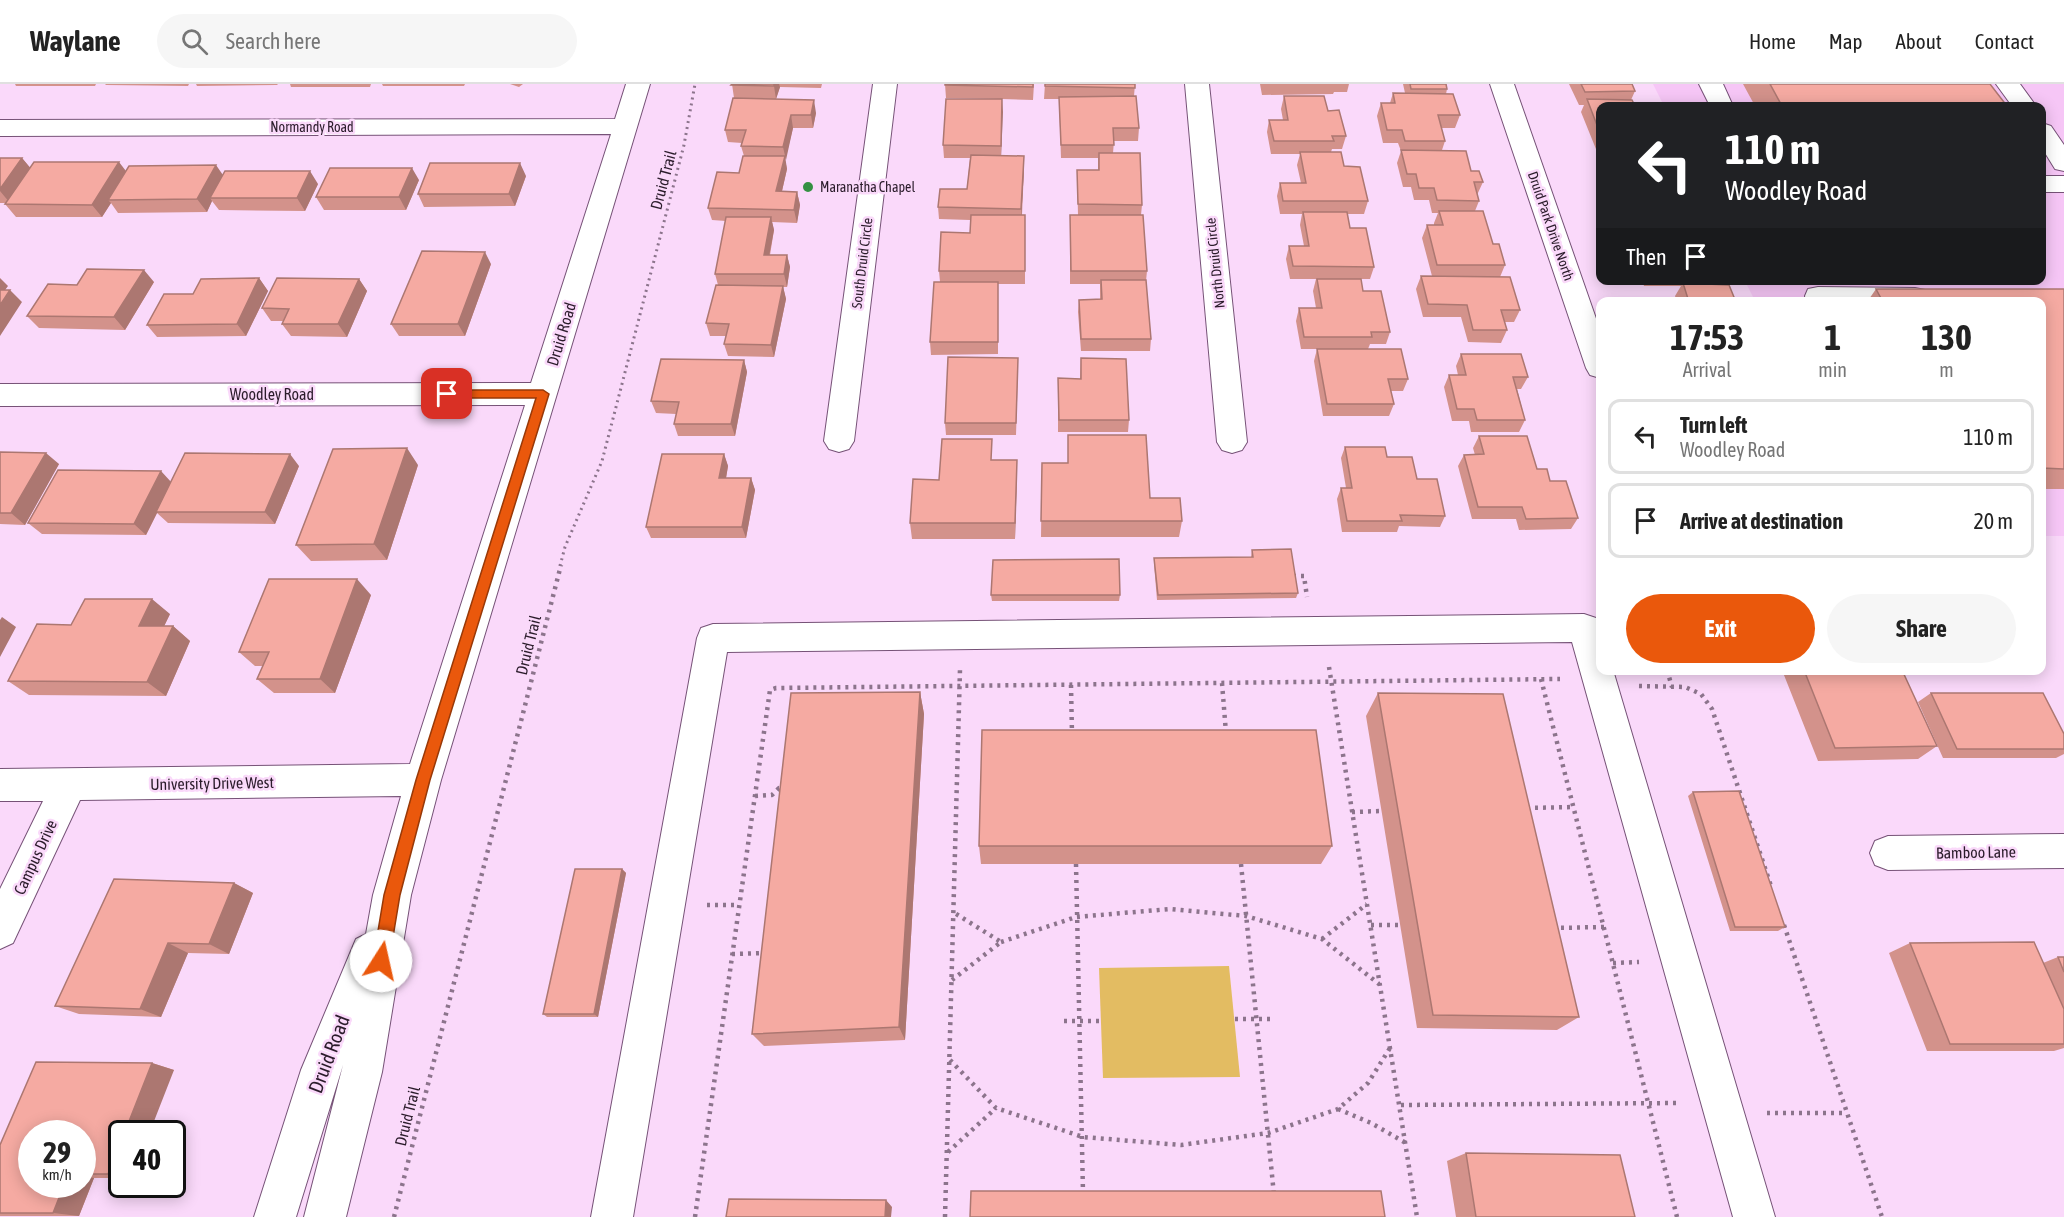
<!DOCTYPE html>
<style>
:root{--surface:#fff;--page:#f6f6f6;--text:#222;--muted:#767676;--line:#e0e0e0;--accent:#ea580c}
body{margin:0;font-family:"Asap Condensed",sans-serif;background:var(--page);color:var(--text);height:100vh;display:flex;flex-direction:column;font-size:22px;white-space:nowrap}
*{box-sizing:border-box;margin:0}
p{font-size:20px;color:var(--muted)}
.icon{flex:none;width:33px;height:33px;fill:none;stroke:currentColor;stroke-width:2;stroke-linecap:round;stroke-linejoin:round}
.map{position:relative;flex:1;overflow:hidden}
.details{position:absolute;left:1596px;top:213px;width:450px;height:378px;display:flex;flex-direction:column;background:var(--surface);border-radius:12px;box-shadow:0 3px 15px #0003}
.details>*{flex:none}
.banner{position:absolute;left:1596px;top:18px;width:450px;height:183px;border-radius:12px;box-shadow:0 3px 15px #0003;background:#202124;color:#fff;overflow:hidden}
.speed{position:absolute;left:18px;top:1036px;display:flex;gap:12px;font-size:30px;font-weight:700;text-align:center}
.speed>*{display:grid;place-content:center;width:78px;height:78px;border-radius:50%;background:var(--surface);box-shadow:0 3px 15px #0003;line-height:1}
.speed small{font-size:15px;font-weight:400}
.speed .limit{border:3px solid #111;border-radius:9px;background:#fff;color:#111}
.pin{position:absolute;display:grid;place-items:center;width:51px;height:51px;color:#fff;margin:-26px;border-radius:12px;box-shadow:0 3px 9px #0006}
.me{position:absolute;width:66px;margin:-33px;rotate:10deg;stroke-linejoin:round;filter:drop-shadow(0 0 4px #0008)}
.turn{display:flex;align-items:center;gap:21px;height:126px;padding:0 30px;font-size:27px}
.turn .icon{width:78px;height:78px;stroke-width:2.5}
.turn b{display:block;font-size:42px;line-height:51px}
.then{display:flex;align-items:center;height:57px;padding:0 30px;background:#0003;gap:12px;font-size:22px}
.eta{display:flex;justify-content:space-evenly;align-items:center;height:102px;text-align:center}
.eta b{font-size:36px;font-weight:700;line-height:42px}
.action{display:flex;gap:12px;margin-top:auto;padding:12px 30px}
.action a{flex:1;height:69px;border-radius:36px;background:var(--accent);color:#fff;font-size:24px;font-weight:700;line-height:69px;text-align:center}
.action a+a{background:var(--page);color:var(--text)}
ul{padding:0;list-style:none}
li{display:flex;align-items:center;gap:18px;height:75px;margin:0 12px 9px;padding:0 18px;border:3px solid var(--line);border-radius:12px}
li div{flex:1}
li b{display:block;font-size:22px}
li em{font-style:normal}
header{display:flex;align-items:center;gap:36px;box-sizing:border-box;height:84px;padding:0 30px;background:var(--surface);border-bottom:2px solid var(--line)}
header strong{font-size:28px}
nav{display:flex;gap:33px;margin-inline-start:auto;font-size:21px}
.search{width:420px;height:54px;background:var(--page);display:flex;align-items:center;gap:15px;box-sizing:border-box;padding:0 21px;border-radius:33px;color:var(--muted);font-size:22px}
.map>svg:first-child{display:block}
.built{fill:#f6c6f6}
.green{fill:#e3bc62}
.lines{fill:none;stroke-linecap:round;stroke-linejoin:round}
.minor-casing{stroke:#765277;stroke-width:2}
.path-far1{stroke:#8c748c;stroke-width:3;stroke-dasharray:2 4;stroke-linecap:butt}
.path{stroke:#8c748c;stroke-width:4.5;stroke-dasharray:3 5;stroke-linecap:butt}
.minor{fill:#fff;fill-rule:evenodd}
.wall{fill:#d3928b;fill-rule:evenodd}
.shaded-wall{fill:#ac7771}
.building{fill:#f5aaa2;stroke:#ac7771;stroke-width:1.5}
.route{fill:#ea580c;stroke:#983908;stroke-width:1.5}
.poi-dot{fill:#349042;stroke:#fad9fa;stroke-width:2}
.labels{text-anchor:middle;stroke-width:5;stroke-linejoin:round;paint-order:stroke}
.far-street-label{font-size:14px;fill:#2b1c2b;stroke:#fad9fa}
.far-poi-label{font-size:14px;fill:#2b1c2b;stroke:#fad9fa;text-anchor:start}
.street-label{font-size:16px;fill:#2b1c2b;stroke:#fad9fa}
.near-street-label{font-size:20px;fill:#2b1c2b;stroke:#fad9fa}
</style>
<header>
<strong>Waylane</strong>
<div class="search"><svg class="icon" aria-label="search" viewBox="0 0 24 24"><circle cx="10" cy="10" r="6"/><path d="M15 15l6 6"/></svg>Search here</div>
<nav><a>Home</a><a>Map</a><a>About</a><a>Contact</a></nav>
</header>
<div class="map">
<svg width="2064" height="1133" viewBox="0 0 2064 1133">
<rect width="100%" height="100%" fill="#fad9fa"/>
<path class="built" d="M1653,0h411v452h-22v-234l-287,-1 -10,-20 297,-1v-174h-378z"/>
<path class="green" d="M1229,882l11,111 -137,1 -4,-110z"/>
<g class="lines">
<defs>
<path id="minor" d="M626,0h24l-209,696 -30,115 -29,177 -36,145h-42l39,-152 -47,152h-42l47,-147 55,-131 10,-5 7,-39 28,-99 -321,4 -67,143 -13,6v-60l43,-88h-43v-32l410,-5 115,-359 -525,1v-22l531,-1 80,-249 -611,2v-16l615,-1z
M873,0h24l-43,357 -5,8 -10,3 -10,-3 -5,-8z
M1185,0h24l38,358 -5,8 -10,3 -10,-3 -5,-8z
M1490,0h24l86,246v48l-10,-3 -4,-7z
M1699,0h24l10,22h-23z
M1996,0h24l16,22h-24z
M2042,39l9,3 13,19v26l-9,-2 -13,-21z
M2042,92h22v16h-22z
M1818,203l97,1 10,2 3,7 -2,5h-120l-1,-6 3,-7z
M1584,530l12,4 4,11v41h13l162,547h-42l-161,-575 -845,10 -94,565h-42l106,-579 4,-10 12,-4z
M2064,750v34l-176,2 -13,-5 -5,-12 5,-12 13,-5z"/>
</defs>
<use href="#minor" class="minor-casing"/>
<path class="path-far1" d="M560,482l5,-19 37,-86 82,-316 11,-61"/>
<path class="path" d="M1293,492h11l3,21
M1329,583l88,550
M1667,586l5,17
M1541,595l136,538
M1222,599l4,50
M1071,601l1,50
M1639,602l46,1 16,7 11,15 59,177
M755,712l17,-1 7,-7h5
M1527,724l47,-1
M1352,728l30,-1
M1076,780l7,329
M1241,780l33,331
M707,821h32
M1371,841h29
M1784,841l98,292
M1553,844l51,-1
M1322,855l45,-35
M1001,858l75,-25 94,-8 76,7 76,23 57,45
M732,870l32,-1
M1613,879l26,-1
M952,896l49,-38 -48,-30
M1235,935h36
M1064,937h37
M950,976l46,48 87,29 98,8 87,-12 70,-24 30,-26 22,-35
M1401,1021l278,-2
M1338,1025l33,14 35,20
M1767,1029h80
M948,1068l48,-44
M394,1133l167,-652
M695,1133l75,-527 6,-2 784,-9
M945,1133l15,-548"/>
<use href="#minor" class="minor"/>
</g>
<path class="wall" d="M15,0h81l-1,2h-79z
M105,0h84l-1,2 -82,-1z
M196,0h82l-1,1 -80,1z
M290,0h81l-1,3h-79z
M382,0h83l-1,2h-81z
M510,0h13l-4,3z
M732,0h90l-1,4 -41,-1 -4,12 -42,-1z
M945,0h89l-1,16 -31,-1 -1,56 23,14 -2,46h3v69h-27v70l-67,1 -1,-13 10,-60 -1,-11 31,-38v-13l-31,-1 -1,-12 29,-18 3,-31h-26l-1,-13 59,-46 -56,-1z
M1045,0h90l-1,12 5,32 -1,13h-24l-1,12 29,52 -1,10 6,56 -1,10 5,58 -1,12h-69l-3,-39 1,-12 21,-1v-15h-30v-69h8l-1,-45h21v-12h-37l-2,-59h-15z
M1260,0h89l-2,8h-13l-1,2 -71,1z
M1403,0h43l1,5 -1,5 14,21 -5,13h-14l4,13 -3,9 29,21 12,11 -6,13 2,6 -4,10 30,54 -5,12 20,33 -6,12h-9l2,8 -6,13 -33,-1 -7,-25h-38l-7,-28 5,-13h11l-10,-38 5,-13h7v-2l4,-10h-6l-3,-13h-15l-3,-13h-8l-6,-24 4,-12 -3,-8h-15l-6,-27 4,-13h9l3,-10h12z
M1569,0h63l3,7 -4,9 -31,6v53l-19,-47 3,-7h-5z
M1743,0h247l17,22h-252z
M1284,12l44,15 18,25 -4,13h-10l-1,3 13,14 24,35 -4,13h-17l3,14 24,39 -4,12h-9l2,12 27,41 -4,12h-16l-2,5h-67l-5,-28 3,-13h17l-3,-17 3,-12h-26l-4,-20 3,-13h15l-4,-21 2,-11h-22l-3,-18 3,-13h21l-4,-18 3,-11h-29l-4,-22 2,-12h14l-2,-11z
M733,14l83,15 -3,15h-20l-8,32 2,9 -5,22 15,1 3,13 -3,18 -25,-1 2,8 -4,25h17l3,12 -3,20h-4l3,12 -12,58 -46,-1 -4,-12 2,-8h-16l-4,-13 12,-38 -3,-11 11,-53 -14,-1 -4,-12 31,-35 5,-17 -3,-10 1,-3 -14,-1 -3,-12z
M0,74h22l8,10 192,7 96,9 -13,27 -86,-1 -7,-9 -5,11 -89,1 -7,-10 -9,14h-86l-11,-13 1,-1h-6z
M526,92l-11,30 -91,1 -6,-13z
M419,96l-13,30h-82l-8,-13z
M491,180l-26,72h-66l-8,-12z
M259,194l9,13 -22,45 -89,1 -10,-12 46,-31z
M359,195l8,12 -20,46 -56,-1 -9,-12 1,-3h-12l-9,-13z
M1642,196h88l-3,5 9,17h-59l-2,-6 6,-10h-37z
M154,198l-29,48 -86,-2 -12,-12 50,-31z
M1876,205h188v200h-22v-187h-175z
M1317,265l91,30 -5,12h-12l3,13 -5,12h-66l-9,-55z
M1461,270l67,23 -7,12h-4l8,31 -6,12h-48l-2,-11h-17l-8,-34 5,-12h9l-2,-9z
M1081,274l48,62 -1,12h-70v-54l22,1z
M744,276l3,12 -12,64h-57l-4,-12 2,-10 -20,-1 -5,-12z
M1018,286l-2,65h-70l-1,-12z
M1068,351l114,86 -3,16h-138l1,-74h26z
M1479,352l58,33 13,12 28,37 -7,11 -52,1 -3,-11h-44l-14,-53 6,-11h11l-2,-7z
M1345,363l42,10 30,22 28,37 -5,11 -41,-1 -2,6h-55l-5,-33 4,-11h5l-5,-30z
M0,368l59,12 -34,61 -25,-1z
M724,370l4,12 -2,12h25l4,12 -9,48h-95l-5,-11z
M993,376h24l-2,79h-103l-2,-16 29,-43z
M418,381l-31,95 -76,1 -15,-16z
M299,382l-24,58 -107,-1 -11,-10 -11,22 -104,-1 -14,-11 143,-41z
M1252,466l46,43 -2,5 -139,2 -3,-36v-6l97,-1z
M371,511l-36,98h-61l-17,-14 6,-13h-8l-16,-14z
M991,511h129l-1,6h-127z
M170,530l-6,12h9l17,15 -24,55 -137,-1 -21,-14z
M1782,586h120l35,76 -19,13 -100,2z
M920,608l4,22 -19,326 -141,6 -12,-12z
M1378,609l201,324 -22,13 -140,-2 -51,-312z
M1931,609l133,41v20l-8,4h-113l-25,-56z
M1693,708l92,135 -7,4h-48l-42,-135z
M979,762h353l-11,18h-340z
M622,785l4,4 -28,144h-51l-4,-3z
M234,799l19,10 -24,61 -41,-1 -27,64 -82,-3 -24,-8z
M1910,859l133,20 15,-6h6v91l-10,3h-127l-38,-98z
M152,979l22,7 -52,64v44h-28l-15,38h-79v-71zM82,1050v51h-50z
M1466,1069l169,64h-179l-9,-56z"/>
<path class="shaded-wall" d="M774,0h5l1,3 -4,12 -2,-13z
M1002,15l1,13 -2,47v-13z
M814,16l2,13 -3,15 -2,-13z
M791,31l2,13 -7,32 -3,-13z
M785,72l2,13 -8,35 -3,-13z
M1024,72v13l-3,52v-12z
M22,74l11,13 -23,32 -10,-12v-2z
M119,78l10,13 -21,25 3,3 -9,14 -10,-12z
M520,79l6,13 -11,30 -6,-12z
M216,81l9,13 -15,20 2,3 -5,11 -10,-13z
M412,84l7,12 -13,30 -7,-13z
M310,87l8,13 -13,27 -8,-13z
M797,108l3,13 -3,18 -3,-13z
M771,133l3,13 -7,37 -3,-12z
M485,168l6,12 -26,72 -7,-12z
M787,171l3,12 -3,20 -3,-13z
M144,186l10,12 -29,48 -11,-13z
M0,194l8,8 -8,11z
M259,194l9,13 -22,45 -9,-12z
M359,195l8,12 -20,46 -9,-13z
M783,202l3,13 -12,58 -3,-12z
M10,206l12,12 -22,34v-31z
M744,276l3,12 -12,64 -4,-12z
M407,364l11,17 -31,95 -13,-16z
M46,369l13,11 -34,61 -14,-12z
M290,370l9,12 -24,58 -10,-12z
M724,370l4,12 -4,24 -5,-12z
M1017,376v16l-2,63v-16z
M161,387l11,12 -26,52 -12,-11z
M751,394l4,12 -9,48 -4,-11z
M357,495l14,16 -36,98 -15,-14z
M152,515l18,15 -13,27 -18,-15z
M2,533l14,10 -16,30v-37z
M173,542l17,15 -24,55 -19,-14z
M920,608l4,22 -19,326 -6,-13z
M622,785l4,4 -28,144 -4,-3z
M234,799l19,10 -24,61 -20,-10z
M168,859l20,10 -27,64 -21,-8z
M152,979l22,7 -25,64h-25z
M122,1055v38l-14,-3z
M82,1092l12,2 -15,38 -26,-3 11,-28h18z
M886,1116l6,7 -1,10h-6z"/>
<path class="building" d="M732,0h42v2l-43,-1z
M945,0h88v3l-88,-2z
M1045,0h90v4l-90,-2z
M1410,0h36l1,5h-36z
M1581,0h51l3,7 -50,1z
M1770,0h220l17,22h-225z
M1393,9l60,1 7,21h-22l7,26h-40l-3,-11h-15l-6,-27h14z
M1136,12l3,32h-26l1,17h-53l-2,-48z
M1284,12h40l4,15 11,-1 7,26h-14l2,5h-60l-5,-21h19z
M733,14l81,2 -3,15h-20l-8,32 -42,-1 5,-16h-21z
M946,15h56l-1,47 -58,-1z
M1587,15l45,1 3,6h-35v27z
M1401,66l65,1 5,20h8l4,11h-9l5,19 -42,-1 -3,-12h-15l-3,-14h-9z
M1300,68h41l3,14 16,1 8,34h-85l-3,-18h26z
M1099,69h41l2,52 -64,-1 -1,-34h22z
M971,71l53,1 -3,53 -83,-2 2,-18h27z
M743,72h42l-9,35 21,1 -3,18 -86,-2 9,-36 22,1z
M0,74h22l-22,31z
M34,78h85l-27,43 -87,-1z
M430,79h90l-11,31h-91z
M216,81l-19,34 -89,1 21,-34z
M330,84h82l-13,29h-83z
M225,87h85l-13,27h-87z
M1439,127h44l10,33h6l6,21h-68l-10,-40h16z
M1303,128h44l3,16h16l8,39 -81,-1 -4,-20h20z
M971,131h54v56h-86l2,-39 29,1z
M1070,131h73l4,56h-76z
M726,133h45l-7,38h23l-3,19h-69z
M422,167l63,1 -27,72h-67z
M87,185l57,1 -30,47 -87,-1 21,-32 29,1z
M1421,192l89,1 10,33h-19l6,20h-34l-6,-25 -39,-1z
M259,194l-22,46 -90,1 17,-31h29l8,-15z
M277,194l82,1 -21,45h-56l7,-15 -27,-1z
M1317,195h44l2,12h18l9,41h-19l1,5h-68l-5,-29h23z
M1101,196h45l5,59h-70l-2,-39 23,-1z
M934,198h64v60h-68z
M1683,199l46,2 7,17h-47z
M716,201l67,1 -12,59 -47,-1 5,-20 -23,-1z
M1876,205h188v180l-22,-1v-166h-159z
M0,206h10l-10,15z
M1317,265h84l7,30h-20l6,25h-67z
M1461,270h60l7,23h-15l12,43h-48l-3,-11h-17l-8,-34h17z
M948,273l70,1 -2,65h-71z
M1081,274l45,1 3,61h-70l-1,-42 23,1z
M661,275l83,1 -13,64h-57l5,-22 -28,-1z
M1068,351h78l4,63h30l2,23h-141l1,-58h26z
M1479,352h48l10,33h10l3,12h16l12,37 -52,1 -4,-12h-44l-14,-52 20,-1z
M942,355h50l-1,21h26l-2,63h-105l3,-44 26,1z
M1345,363h40l2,10h25l5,22h20l8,37 -45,-1 2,6h-55l-6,-33h11z
M407,364l-33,96 -78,1 37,-96z
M0,368l46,1 -35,60h-11z
M185,369l105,1 -25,58h-109z
M662,370h62l-5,24h32l-9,49h-96z
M58,386l103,1 -27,53 -106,-1z
M1291,465l7,44 -140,2 -4,-37 99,-1 -1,-7z
M1119,475l1,36h-129l2,-35z
M269,495h88l-37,100h-63l12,-27h-30z
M85,515h67l-13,27h34l-26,56 -139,-1 29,-57 34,1z
M1804,586h98l35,76 -102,2z
M920,608l-21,335 -147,7 39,-341z
M1378,609l125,1 76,323 -146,-2z
M1931,609h112l21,41v15h-107z
M982,646h334l16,116h-353z
M1739,707l46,136h-50l-42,-135z
M575,785h47l-28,145h-51z
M114,795l120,4 -25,61 -41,-1 -28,66 -85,-3z
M2034,858l30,67v35h-114l-40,-101z
M2058,873h6v15z
M36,978l116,1 -28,71h-2v5l-14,35h-26v-40h-50v51h32l-11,28h-53v-68z
M1466,1069l154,2 15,62h-159z
M971,1107h410l4,26h-415z
M729,1115l157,1 -1,17h-159z"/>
<path class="route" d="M447,306h96l6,4 -119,386 -30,115 -11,66 -3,6 -5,2 -6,-2 -2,-6 11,-66 32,-115 120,-382h-89l-5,-4z"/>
<circle class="poi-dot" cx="808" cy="103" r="6"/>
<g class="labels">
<g class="far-street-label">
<text x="312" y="48">Normandy Road</text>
<text transform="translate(1551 142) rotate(71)" y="5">Druid Park Drive North</text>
<text transform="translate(862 179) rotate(-83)" y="5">South Druid Circle</text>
<text transform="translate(1215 179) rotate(-96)" y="5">North Druid Circle</text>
</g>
<g class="far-poi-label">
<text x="820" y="108">Maranatha Chapel</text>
</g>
<g class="street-label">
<text transform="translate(663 96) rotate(-75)" y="6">Druid Trail</text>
<text transform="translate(561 250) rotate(-73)" y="6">Druid Road</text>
<text x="272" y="316">Woodley Road</text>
<text transform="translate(528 561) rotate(-76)" y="6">Druid Trail</text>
<text transform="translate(212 699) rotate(-1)" y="6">University Drive West</text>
<text transform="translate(1976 768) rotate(-1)" y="6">Bamboo Lane</text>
<text transform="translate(35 773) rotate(-65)" y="6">Campus Drive</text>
<text transform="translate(407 1032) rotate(-76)" y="6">Druid Trail</text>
</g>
<g class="near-street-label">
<text transform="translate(329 970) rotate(-69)" y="7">Druid Road</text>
</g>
</g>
</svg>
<div class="speed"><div>29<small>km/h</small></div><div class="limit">40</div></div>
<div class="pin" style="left:447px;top:310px;background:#d93025"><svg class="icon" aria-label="arrive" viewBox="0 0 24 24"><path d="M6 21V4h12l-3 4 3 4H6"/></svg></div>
<svg class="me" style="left:381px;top:877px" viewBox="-20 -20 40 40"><circle r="19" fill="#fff"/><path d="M0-13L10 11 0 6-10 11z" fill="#ea580c"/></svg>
<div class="banner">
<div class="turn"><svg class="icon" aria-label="left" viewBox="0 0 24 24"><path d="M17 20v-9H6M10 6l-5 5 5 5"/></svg><div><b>110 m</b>Woodley Road</div></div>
<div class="then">Then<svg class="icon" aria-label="arrive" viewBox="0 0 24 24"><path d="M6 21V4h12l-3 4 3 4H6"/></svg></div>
</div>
<section class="details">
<div class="eta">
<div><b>17:53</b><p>Arrival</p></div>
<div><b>1</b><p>min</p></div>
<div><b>130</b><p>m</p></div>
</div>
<ul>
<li><svg class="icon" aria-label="left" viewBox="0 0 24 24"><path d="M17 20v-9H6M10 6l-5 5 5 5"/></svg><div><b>Turn left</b><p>Woodley Road</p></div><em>110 m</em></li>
<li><svg class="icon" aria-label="arrive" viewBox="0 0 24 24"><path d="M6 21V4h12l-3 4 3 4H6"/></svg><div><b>Arrive at destination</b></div><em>20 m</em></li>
</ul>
<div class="action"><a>Exit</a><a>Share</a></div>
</section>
</div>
